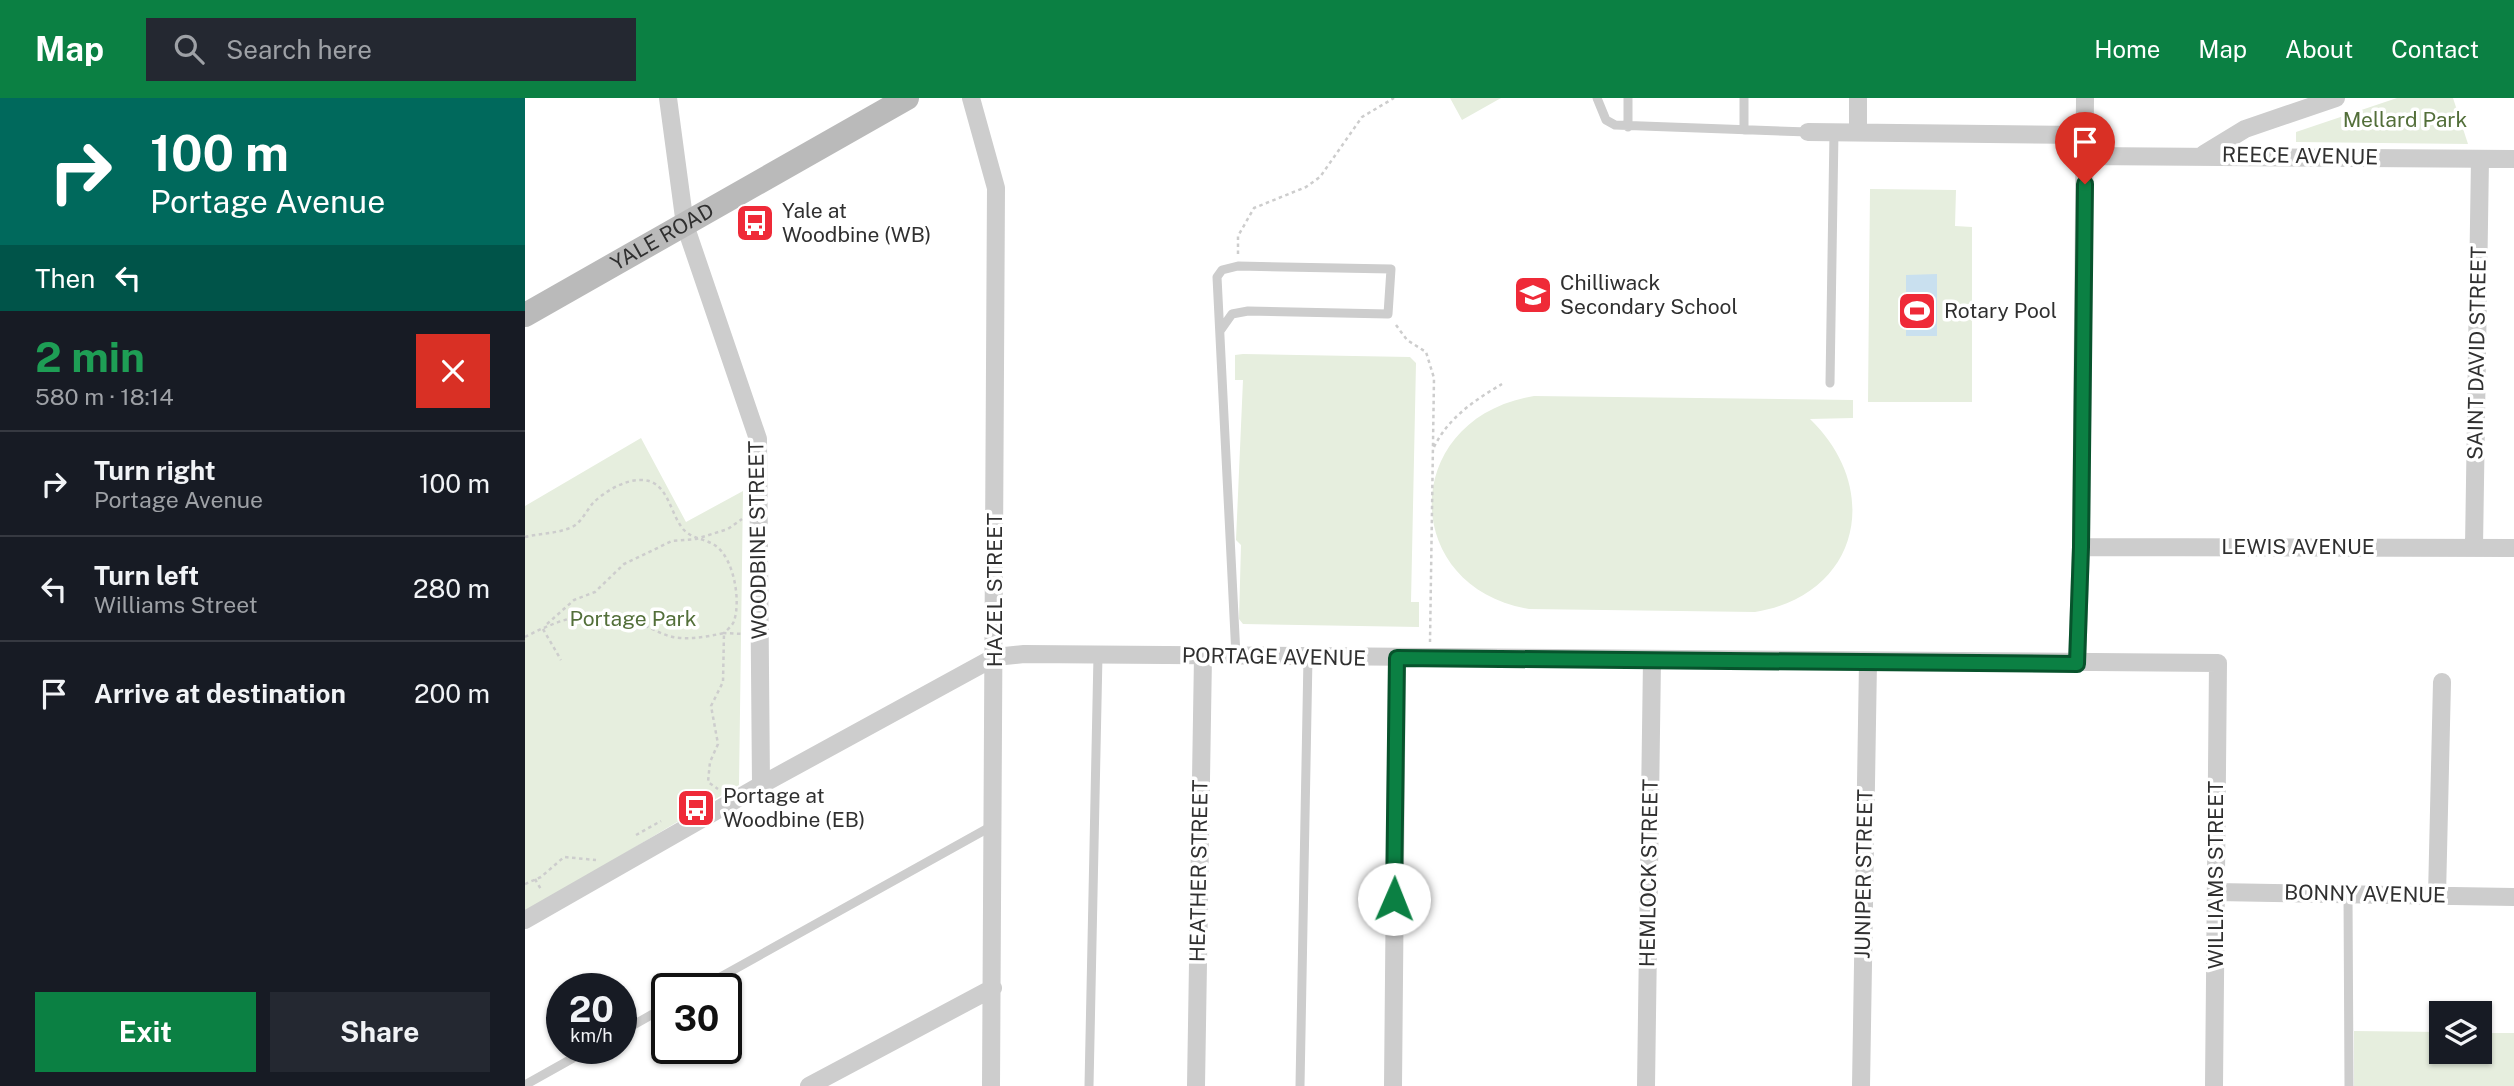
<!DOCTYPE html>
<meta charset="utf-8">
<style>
:root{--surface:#171b24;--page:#242831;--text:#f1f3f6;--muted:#9ea1a6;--line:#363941;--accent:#0b8043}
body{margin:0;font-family:"Public Sans",sans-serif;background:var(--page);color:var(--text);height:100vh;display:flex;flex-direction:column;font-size:26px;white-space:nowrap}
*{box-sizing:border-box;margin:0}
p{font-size:23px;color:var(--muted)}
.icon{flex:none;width:38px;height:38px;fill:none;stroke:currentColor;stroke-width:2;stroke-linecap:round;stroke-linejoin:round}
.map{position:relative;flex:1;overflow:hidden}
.side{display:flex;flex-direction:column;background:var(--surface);width:525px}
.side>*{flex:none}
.hud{background:#00695c;color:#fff;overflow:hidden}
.buttons{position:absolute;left:1904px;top:903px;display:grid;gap:14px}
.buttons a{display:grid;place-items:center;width:63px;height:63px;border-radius:0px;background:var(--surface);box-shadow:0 2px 5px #0004;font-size:35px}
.speed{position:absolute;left:21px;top:875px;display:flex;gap:14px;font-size:35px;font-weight:700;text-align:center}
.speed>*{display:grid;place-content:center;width:91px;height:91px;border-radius:50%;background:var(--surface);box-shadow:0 2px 5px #0004;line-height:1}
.speed small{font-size:18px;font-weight:400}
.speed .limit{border:4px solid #111;border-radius:10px;background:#fff;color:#111}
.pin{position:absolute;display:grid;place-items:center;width:60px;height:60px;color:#fff;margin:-72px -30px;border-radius:50% 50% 50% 0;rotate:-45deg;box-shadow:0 0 7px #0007}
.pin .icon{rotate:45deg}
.me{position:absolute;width:77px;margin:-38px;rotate:1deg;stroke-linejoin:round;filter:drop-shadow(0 0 5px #0008)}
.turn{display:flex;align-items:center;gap:24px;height:147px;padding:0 35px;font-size:32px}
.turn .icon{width:91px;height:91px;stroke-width:2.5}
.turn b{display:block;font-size:49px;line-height:60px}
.then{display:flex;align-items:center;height:66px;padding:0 35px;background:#0003;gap:14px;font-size:26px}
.round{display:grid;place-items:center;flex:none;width:74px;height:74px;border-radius:0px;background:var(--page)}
.summary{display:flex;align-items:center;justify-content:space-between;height:119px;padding:0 35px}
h1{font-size:42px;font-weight:700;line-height:52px;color:#1e9e55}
.cta{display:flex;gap:14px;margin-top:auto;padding:14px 35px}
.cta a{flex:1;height:80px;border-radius:0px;background:var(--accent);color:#fff;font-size:28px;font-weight:700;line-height:80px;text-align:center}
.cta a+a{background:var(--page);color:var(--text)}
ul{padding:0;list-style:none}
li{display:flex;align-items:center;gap:21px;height:105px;padding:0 35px;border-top:2px solid var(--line)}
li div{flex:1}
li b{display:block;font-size:26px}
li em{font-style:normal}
header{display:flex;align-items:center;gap:42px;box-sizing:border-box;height:98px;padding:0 35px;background:var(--accent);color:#fff}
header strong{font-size:33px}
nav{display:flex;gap:38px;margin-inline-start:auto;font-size:24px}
.search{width:490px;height:63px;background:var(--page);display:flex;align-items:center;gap:18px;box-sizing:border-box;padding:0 24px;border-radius:0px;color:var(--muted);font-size:26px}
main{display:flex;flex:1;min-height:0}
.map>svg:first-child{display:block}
.green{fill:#e6eede}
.water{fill:#c9e0ef}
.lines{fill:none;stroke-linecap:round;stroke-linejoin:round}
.path{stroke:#cdcdcd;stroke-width:2.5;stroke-dasharray:3.5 3.5;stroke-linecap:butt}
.service{stroke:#cdcdcd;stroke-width:9}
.minor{stroke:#cdcdcd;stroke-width:18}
.secondary{stroke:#bababa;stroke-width:24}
.route-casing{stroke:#07532c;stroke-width:18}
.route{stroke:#0b8043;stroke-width:12}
.labels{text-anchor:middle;stroke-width:7;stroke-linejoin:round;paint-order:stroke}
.park-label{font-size:21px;fill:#536f3a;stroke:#fff}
.street-label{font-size:21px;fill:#303030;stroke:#fff}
.poi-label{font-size:21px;fill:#303030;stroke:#fff;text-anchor:start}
</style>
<header>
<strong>Map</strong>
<div class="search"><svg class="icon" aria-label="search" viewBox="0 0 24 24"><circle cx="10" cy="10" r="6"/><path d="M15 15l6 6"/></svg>Search here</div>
<nav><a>Home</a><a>Map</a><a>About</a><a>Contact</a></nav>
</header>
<main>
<section class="side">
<div class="hud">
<div class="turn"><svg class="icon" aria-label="right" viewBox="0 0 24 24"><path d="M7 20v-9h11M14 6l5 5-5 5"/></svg><div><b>100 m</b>Portage Avenue</div></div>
<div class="then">Then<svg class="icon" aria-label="left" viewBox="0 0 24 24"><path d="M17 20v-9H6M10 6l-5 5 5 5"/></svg></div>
</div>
<div class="summary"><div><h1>2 min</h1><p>580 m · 18:14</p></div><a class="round" style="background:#d93025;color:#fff"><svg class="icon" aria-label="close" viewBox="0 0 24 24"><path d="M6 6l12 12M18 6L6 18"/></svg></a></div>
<ul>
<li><svg class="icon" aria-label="right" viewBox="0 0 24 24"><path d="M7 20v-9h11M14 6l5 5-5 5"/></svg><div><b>Turn right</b><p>Portage Avenue</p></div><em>100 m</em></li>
<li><svg class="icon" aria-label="left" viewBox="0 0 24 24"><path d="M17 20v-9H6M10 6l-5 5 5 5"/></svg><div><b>Turn left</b><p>Williams Street</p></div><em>280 m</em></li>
<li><svg class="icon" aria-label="arrive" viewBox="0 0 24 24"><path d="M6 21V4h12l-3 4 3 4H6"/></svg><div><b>Arrive at destination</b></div><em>200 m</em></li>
</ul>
<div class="cta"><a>Exit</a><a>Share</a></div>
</section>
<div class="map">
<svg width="1989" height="988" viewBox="0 0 1989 988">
<rect width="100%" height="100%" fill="#fff"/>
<path class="green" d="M925,0h51l-39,22z
M1872,0h56l15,46 -172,-2v-10z
M1345,91l86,1 -1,36 17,1v175h-104z
M718,256l167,3 6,6 -5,239h8v25l-176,-3 -4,-5 2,-74 -5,-5 7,-160h-8v-25z
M1009,298l319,4v18l-43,1c73,70 50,176 -55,193l-226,-3c-131,-22 -130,-191 5,-213z
M116,340l45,84 57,-31 -4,294 -214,128v-407z
M1829,933l87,1v20h39v-19h34v53h-160z"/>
<path class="water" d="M1412,176v62h-31v-61z"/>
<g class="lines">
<path class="path" d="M713,156v-18l16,-28 52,-21 14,-10 42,-60 32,-19
M871,227l11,15 19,12 8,26 -4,264
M909,349c14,-29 41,-47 68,-63
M0,439c15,-4 32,-3 47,-10 10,-5 14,-16 21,-24 11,-11 31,-23 47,-23 28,-1 29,32 43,49 10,11 22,9 33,17 18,13 25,55 18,75 -1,4 -7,9 -10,12l19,1
M22,526l27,-24 21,-8 29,-28 48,-23 24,-2 32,-10 14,-10
M18,531l18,31
M0,539c38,-20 73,-31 115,-14 13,6 25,14 40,15 15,1 30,-2 44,-5l-1,49 -12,24 7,38 -8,18 -2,20 10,7
M111,737l25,-14
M10,781l7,12
M0,786l16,-7 23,-20 32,3"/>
<path class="service" d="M1072,0l9,22 9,5 193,7
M1103,0v29
M1219,32v-32
M695,233l12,-17 16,-3 140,3 3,-45 -153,-3 -16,4 -5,7 19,379
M1305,285l4,-251
M1823,796l1,192
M174,891l293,-163
M96,934l46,-26
M0,987l66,-37
M564,988l9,-431
M775,988l8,-429"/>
<path class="minor" d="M143,0l17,127 73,214 3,346
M446,0l25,90 -5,898
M1283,34l277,3
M1333,34v-34
M1679,56l41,-25 91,-31
M1560,58l429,3
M1556,449l433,1
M1949,449l6,-388
M1552,566l4,-117 4,-449
M1691,794l298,5
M1912,798l5,-214
M0,822l236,-135 234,-128 29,-3 1194,9 -4,423
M284,988l184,-98
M671,988l7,-430
M868,988l4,-428
M1121,988l6,-426
M1336,988l7,-424"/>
<path class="secondary" id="s1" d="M0,217l382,-217"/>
</g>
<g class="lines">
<defs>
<path id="route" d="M869,801l3,-241 680,6 4,-117 4,-363"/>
</defs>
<use href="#route" class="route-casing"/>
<use href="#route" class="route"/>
</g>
<defs>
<symbol id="bus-square" viewBox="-11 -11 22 22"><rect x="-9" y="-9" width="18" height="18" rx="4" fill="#ef2a38" stroke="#fff"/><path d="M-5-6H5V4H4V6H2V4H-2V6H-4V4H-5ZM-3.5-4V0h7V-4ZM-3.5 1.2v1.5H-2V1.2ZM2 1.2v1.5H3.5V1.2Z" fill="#fff"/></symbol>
<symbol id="school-square" viewBox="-11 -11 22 22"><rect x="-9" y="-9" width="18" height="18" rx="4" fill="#ef2a38" stroke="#fff"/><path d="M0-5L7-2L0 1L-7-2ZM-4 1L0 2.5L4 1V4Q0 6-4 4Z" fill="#fff"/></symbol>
<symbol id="stadium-square" viewBox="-11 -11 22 22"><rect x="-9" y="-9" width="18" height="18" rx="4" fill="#ef2a38" stroke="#fff"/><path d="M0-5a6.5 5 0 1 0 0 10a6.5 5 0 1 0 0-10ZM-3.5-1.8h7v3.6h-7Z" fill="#fff"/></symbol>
</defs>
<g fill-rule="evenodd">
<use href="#bus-square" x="208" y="103" width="44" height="44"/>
<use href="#school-square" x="986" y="175" width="44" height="44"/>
<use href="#stadium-square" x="1370" y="191" width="44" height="44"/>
<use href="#bus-square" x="149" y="688" width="44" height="44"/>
</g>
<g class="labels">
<g class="park-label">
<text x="1880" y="29">Mellard Park</text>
<text x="108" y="528">Portage Park</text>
</g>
<g class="street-label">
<text transform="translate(1775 58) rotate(1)" y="7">REECE AVENUE</text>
<text dy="7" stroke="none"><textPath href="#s1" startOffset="158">YALE ROAD</textPath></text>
<text transform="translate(1952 255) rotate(-89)" y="7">SAINT DAVID STREET</text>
<text transform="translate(233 442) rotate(-91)" y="7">WOODBINE STREET</text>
<text x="1773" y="456">LEWIS AVENUE</text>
<text transform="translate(470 492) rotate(-90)" y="7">HAZEL STREET</text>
<text transform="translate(749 559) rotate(1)" y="7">PORTAGE AVENUE</text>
<text transform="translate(674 773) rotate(-89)" y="7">HEATHER STREET</text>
<text transform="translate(1124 775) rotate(-89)" y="7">HEMLOCK STREET</text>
<text transform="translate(1339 776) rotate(-89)" y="7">JUNIPER STREET</text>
<text transform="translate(1691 777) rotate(-90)" y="7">WILLIAMS STREET</text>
<text transform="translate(1840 796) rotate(1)" y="7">BONNY AVENUE</text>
</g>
<g class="poi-label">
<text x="257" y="120">Yale at<tspan x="257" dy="24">Woodbine (WB)</tspan></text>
<text x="1035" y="192">Chilliwack<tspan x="1035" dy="24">Secondary School</tspan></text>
<text x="1419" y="220">Rotary Pool</text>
<text x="198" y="705">Portage at<tspan x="198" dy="24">Woodbine (EB)</tspan></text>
</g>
</g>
</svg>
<div class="buttons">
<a><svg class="icon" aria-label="layers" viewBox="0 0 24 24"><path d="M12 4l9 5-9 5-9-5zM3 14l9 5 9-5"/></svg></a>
</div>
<div class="speed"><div>20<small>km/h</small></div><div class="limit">30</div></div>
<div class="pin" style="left:1560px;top:86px;background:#d93025"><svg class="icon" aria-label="arrive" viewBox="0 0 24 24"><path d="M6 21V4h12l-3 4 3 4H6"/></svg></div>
<svg class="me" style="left:869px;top:801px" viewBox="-20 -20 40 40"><circle r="19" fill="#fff"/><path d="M0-13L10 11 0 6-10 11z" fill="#0b8043"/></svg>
</div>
</main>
